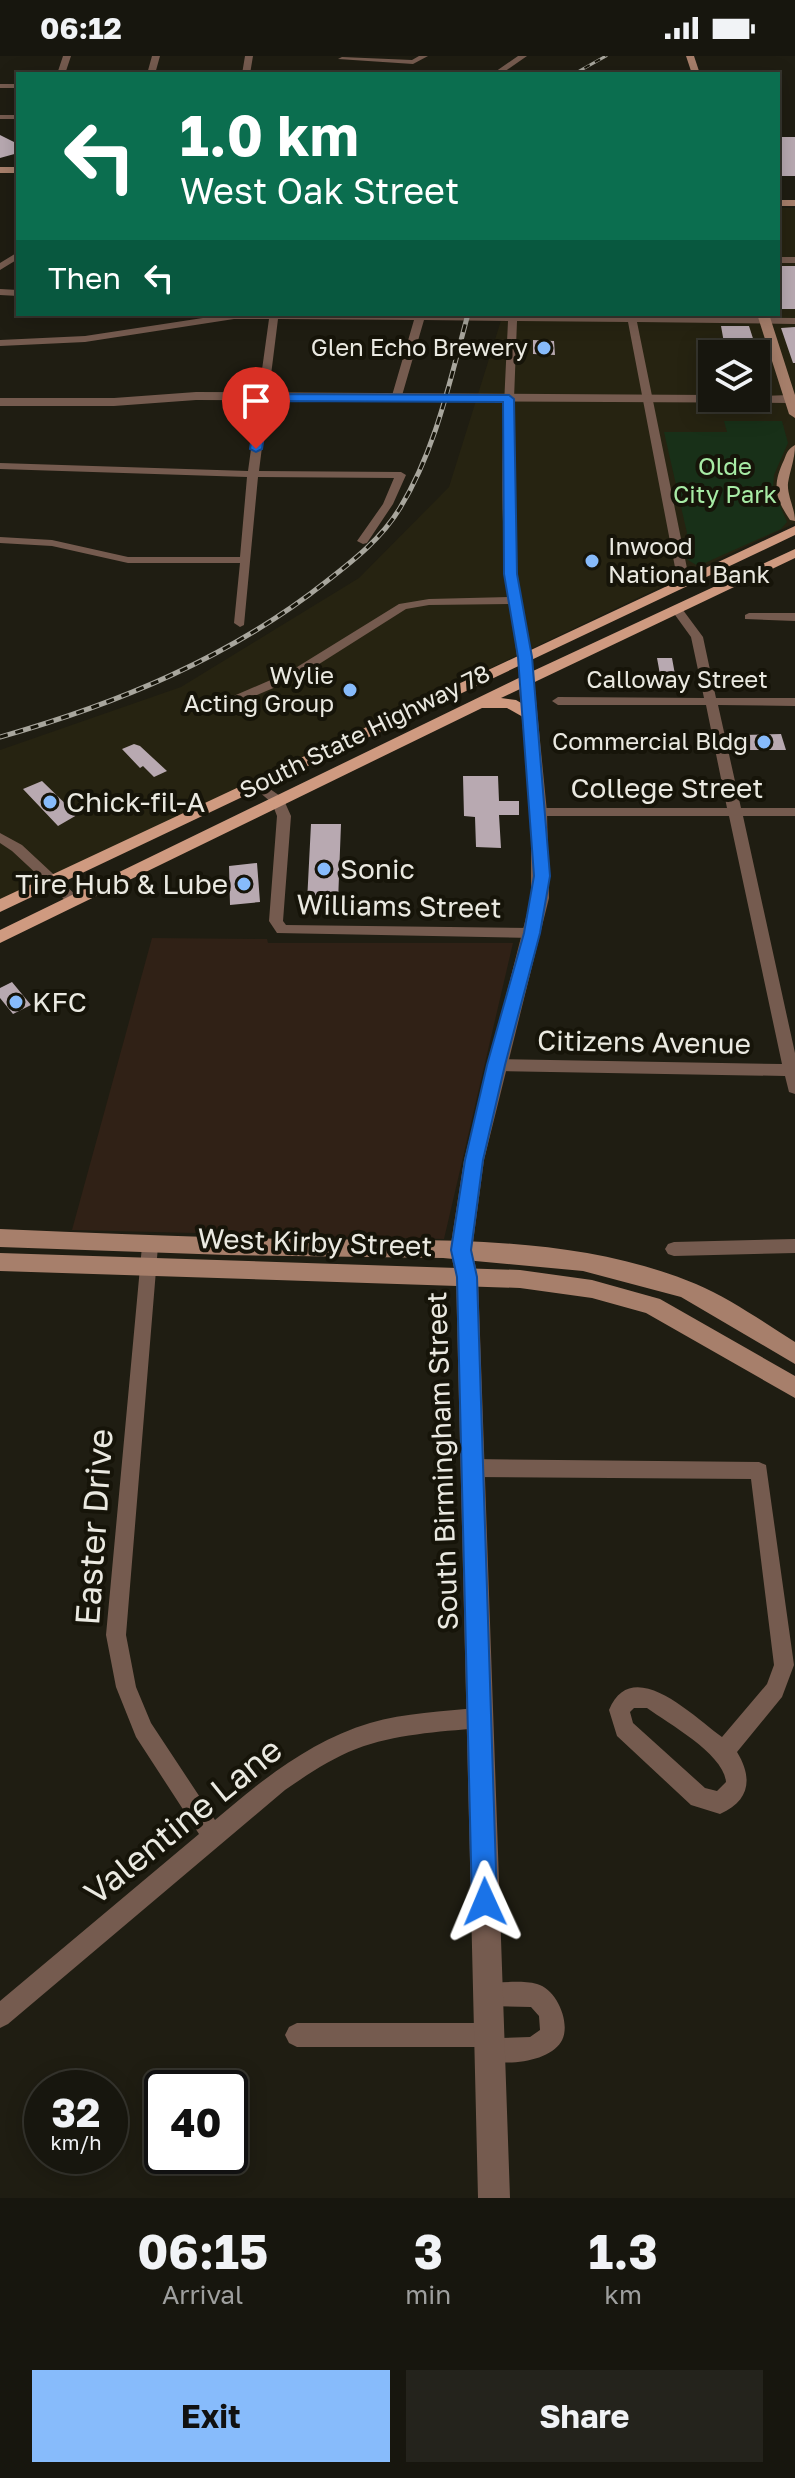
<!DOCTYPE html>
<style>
:root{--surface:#17160e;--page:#24231c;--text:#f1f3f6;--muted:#9e9f9e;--line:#36352e;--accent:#87bbfb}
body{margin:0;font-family:"Golos Text",sans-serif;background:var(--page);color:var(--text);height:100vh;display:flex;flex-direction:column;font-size:30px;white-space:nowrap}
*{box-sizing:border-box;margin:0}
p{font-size:26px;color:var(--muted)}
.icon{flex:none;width:44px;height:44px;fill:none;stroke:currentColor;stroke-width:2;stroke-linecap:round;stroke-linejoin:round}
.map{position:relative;height:2142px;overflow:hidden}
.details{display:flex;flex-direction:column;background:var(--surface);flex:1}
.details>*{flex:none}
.hud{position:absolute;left:16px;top:16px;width:764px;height:244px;border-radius:0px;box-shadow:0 4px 20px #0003,0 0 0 2px var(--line);background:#0b6e4f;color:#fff;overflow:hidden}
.buttons{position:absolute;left:698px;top:284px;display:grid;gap:16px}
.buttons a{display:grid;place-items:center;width:72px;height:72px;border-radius:0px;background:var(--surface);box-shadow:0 4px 20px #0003,0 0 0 2px var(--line);font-size:40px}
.speed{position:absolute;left:24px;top:2014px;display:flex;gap:16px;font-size:40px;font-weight:700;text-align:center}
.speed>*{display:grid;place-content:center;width:104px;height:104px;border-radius:50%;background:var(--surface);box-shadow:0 4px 20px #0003,0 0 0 2px var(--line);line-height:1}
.speed small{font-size:20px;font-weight:400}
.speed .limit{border:4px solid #111;border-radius:12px;background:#fff;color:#111}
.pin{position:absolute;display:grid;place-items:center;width:68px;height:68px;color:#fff;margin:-82px -34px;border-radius:50% 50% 50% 0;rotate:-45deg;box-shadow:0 0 8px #0007}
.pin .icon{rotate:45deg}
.me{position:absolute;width:88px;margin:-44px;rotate:359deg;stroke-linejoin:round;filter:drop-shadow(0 0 6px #0008)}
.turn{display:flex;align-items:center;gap:28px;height:168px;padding:0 32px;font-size:36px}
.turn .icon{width:104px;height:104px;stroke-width:2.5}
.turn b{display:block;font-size:56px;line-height:68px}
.then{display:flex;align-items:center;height:76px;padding:0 32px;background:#0003;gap:16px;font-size:30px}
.eta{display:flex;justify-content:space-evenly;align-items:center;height:136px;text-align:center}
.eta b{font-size:48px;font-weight:700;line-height:56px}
.cta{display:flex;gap:16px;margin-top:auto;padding:16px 32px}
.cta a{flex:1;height:92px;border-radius:0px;background:var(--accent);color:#111;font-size:32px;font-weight:700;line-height:92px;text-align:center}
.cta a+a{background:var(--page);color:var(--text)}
.status{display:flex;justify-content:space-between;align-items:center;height:56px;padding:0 40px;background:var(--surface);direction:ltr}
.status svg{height:22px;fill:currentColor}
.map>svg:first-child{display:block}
.built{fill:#262311;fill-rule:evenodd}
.education{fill:#302116}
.green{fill:#183018}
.building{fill:#b8a9b1}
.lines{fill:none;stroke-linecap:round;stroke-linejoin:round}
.minor{fill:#755b4f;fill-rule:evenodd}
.tertiary{fill:#755b4f;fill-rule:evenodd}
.secondary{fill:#a77f6b;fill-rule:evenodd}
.primary{fill:#cf9a80;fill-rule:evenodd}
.rail-far1-casing{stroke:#a8a69d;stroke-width:3}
.rail-casing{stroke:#a8a69d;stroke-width:5}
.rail-far1{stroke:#161409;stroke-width:2;stroke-dasharray:6;stroke-linecap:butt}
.rail{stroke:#161409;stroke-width:3;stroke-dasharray:8;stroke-linecap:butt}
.route{fill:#1a73e8;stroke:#114b97;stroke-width:2}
.poi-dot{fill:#87bbfb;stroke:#161409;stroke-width:3}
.labels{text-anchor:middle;stroke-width:8;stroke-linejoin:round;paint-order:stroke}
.far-poi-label{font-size:24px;fill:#eae9e1;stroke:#161409;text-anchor:end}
.far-park-label{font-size:24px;fill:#a7eba5;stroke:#161409}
.far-street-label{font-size:24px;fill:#eae9e1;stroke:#161409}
.street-label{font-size:28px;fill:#eae9e1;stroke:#161409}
.poi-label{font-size:28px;fill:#eae9e1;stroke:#161409;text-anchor:start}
.near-street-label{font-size:34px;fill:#eae9e1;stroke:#161409}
</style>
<div class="status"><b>06:12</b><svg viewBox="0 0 49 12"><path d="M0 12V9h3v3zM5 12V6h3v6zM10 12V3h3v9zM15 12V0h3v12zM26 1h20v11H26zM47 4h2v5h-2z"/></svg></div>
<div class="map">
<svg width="795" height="2142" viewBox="0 0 795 2142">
<rect width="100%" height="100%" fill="#1f1d12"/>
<path class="built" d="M778,152h17v315l-795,379v-152l181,-63 178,-109 90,-91 54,-173h275zM712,298h44v44h-44z"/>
<path class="education" d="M152,882l115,1 1,4h245l-69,296 -372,-9z"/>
<path class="green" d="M724,365h58l6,22 -14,32 -1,14 14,33 -6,7 -83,37 -10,-6 -4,-21 3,-6 -23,-101h63z"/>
<path class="building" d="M0,79l18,9v9l-18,5z
M778,81h17v39h-13l-4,-10z
M778,210h17v43h-17z
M721,270h28l9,28h-32z
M795,271v36h-2l-12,-35z
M533,284l21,1 1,14 -22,-1z
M759,298l11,36 -1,1h-13v-36z
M657,602h15l4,22h-15z
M781,678l5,16h-39l-4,-15z
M134,688l6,2 27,25 -13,6 -11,-11 -3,2 -18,-19z
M463,720h35l1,25h20v14h-20l2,33 -25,-1 -1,-30 -11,-1z
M42,725l35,34 -19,11 -35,-37z
M311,768h30l-3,78h-31z
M257,807l3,39 -30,3 -1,-39z
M12,926l19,23 -18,9 -13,-16v-10z"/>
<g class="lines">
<path class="minor" d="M63,0h8l-6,18h-8z
M152,0h8l-5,18h-8z
M245,0h8l-3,18h-8z
M419,0h9l-15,8 -75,-5 4,-2 70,3z
M518,0h9l-26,18h-9z
M0,28h18v4h-18z
M0,59h18v4h-18z
M18,196v7l-18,11v-7z
M778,201h17v6h-17z
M0,233l18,1v6l-18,-1z
M229,258l398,3 -1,-3h10v3l159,1v6l-158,-2 53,261 -2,2 -10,-2 -50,-261 -111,-1 -3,78 2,164 16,116 -2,3 -4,1 -6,-4 -10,-75 -81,1 -23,4 -109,69 -78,33 -6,-4 2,-3 74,-32 110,-68 30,-5 80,-2c-12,-87 -5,-188 -1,-276l-84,-1 -23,79 -5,3 -5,-3 23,-79 -136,-1 -19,152 142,1 5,3 -13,29 -26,39 -4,1 -6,-3 26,-37 11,-26 -136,-1 -14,148 -4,2 -6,-4 6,-60h-112l-76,-17 -52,-3v-6l52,3 76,17h112l7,-80 -247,-8v-6l248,8 21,-152h-35l-149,23 -85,4v-6l85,-4z
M676,549l4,1 23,31 13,61h79v8l-77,-1 23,103h54v8h-52l52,237v41l-6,-2 -4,-16 -289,-5 -8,-6 8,-6 286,5 -53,-248h-190l-7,-4 7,-4h188l-21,-103h-148l-6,-4 6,-4 146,1 -13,-61 -21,-29z
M749,557h46v8l-50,-2v-4z
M257,724l26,18 8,18 -8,105 3,4 246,3 7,5 -7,5 -255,-5 -8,-12 8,-105 -5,-13 -22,-19z
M0,777l22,12 57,53 2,3 -2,3h-10l-57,-53 -12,-8z
M150,1183l6,2 2,5 -32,389 10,52 15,36 64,97c47,-40 95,-79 155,-97 35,-10 73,-12 109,-15l7,3 3,7 -3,7 -7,3c-41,4 -84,6 -123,21 -26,10 -49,26 -71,41l-277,234 -8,4v-27l199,-167 -63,-97 -20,-50 -10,-52 36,-389 2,-5z
M795,1183v14l-121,3 -6,-2 -3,-5 3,-5 6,-2z
M472,1403l287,3 7,3 28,200 -12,32 -45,55c16,26 13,49 -17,62l-29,-9 -74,-69 -8,-26c23,-56 84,6 113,27l45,-53 7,-19 -23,-186 -279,-2 -7,-3 -2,-6 2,-6zM634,1652h13c22,16 77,46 79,74l-9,9 -12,-3 -72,-65 -3,-11z
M487,1926c16,1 35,-2 50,2 20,5 35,41 24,58 -13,21 -60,25 -81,16l-3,-11h-180l-8,-4 -4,-8 4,-8 8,-4h191l8,4 3,11 31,-1 10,-7 -1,-14 -8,-9 -44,-1 -8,-4 -4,-8 4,-8z"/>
<path class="tertiary" d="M196,336l516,3v3l77,-3 6,4 -6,4 -593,-3 -82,6h-114v-8h114z
M526,618l8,5 13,133 2,86 -65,262 -12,90 6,27 32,921h-32l-22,-921 -6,-27 14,-90 67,-262v-86l-13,-133z"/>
<path class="secondary" d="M686,0h8l6,18h-8z
M0,111h18v6h-18z
M778,144h17v6h-17z
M757,258h12l26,81v23l-6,-4z
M795,389c0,14 -5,25 -7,38 -1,13 7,25 7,38l-5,-1c-15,-22 -18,-35 -6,-60 3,-8 4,-11 11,-15z
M0,1173c101,4 201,9 302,10 130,2 272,-6 394,45 35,15 67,38 99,58v22l-114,-67 -98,-26 -140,-13 -216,-3 -227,-8z
M0,1197l520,17 72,10 68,19 135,77v22l-149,-85 -54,-15 -72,-10 -520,-17z"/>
<path class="primary" d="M795,470v9l-795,377v-13z
M795,493v9l-294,140 15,2 19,11v6h-12l-16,-9h-25l-482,235v-13l533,-259z"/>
<defs>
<path id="rail-far1" d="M574,18l32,-18"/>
<path id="rail" d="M0,681c117,-33 231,-80 327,-156 27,-21 55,-43 73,-73 36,-59 50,-128 68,-194"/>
</defs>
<use href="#rail-far1" class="rail-far1-casing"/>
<use href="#rail" class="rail-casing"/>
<use href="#rail-far1" class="rail-far1"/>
<use href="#rail" class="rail"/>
</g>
<path class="route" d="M264,338l245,1 5,4 3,175 15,83 18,219 -10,57 -35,132 -22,95 -12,90 6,27 20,625 -3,9 -9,4 -9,-4 -4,-9 -15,-625 -6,-27 14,-90 22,-95 37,-132 10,-57 -16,-219 -14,-83 -1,-172 -234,-1 -7,48 -6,3 -6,-3 8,-52z"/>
<g class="poi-dot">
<circle cx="544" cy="292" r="8"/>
<circle cx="592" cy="505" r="8"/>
<circle cx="350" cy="634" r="8"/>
<circle cx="764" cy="686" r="8"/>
<circle cx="50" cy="746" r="8"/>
<circle cx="324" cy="813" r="8"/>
<circle cx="244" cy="828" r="8"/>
<circle cx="16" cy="946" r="8"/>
</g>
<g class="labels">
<g class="far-poi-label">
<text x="528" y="300">Glen Echo Brewery</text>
<text x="608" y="499" text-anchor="start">Inwood<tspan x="608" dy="28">National Bank</tspan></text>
<text x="334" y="628">Wylie<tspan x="334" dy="28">Acting Group</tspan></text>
<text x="748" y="694">Commercial Bldg</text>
</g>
<g class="far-park-label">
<text x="725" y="419">Olde<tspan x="725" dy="28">City Park</tspan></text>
</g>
<g class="far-street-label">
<text x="677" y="632">Calloway Street</text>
<text transform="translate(365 676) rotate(-26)" y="8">South State Highway 78</text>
</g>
<g class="street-label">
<text x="667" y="742">College Street</text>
<text transform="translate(399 850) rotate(1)" y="10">Williams Street</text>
<text transform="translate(644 986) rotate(1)" y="10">Citizens Avenue</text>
<text transform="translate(315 1186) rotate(2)" y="10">West Kirby Street</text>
<text transform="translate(442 1405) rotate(-92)" y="10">South Birmingham Street</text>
</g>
<g class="poi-label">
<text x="66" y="756">Chick-fil-A</text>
<text x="340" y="823">Sonic</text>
<text x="228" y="838" text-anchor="end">Tire Hub &amp; Lube</text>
<text x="32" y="956">KFC</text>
</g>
<g class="near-street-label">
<text transform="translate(94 1471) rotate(-86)" y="12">Easter Drive</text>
<text transform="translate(183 1765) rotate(-39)" y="12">Valentine Lane</text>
</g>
</g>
</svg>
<div class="buttons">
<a><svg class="icon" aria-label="layers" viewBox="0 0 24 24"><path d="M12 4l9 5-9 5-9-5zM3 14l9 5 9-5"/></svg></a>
</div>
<div class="speed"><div>32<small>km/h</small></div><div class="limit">40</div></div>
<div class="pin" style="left:256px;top:393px;background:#d93025"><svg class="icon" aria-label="arrive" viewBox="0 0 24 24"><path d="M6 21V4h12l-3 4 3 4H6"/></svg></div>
<svg class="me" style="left:485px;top:1846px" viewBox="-20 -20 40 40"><path d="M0-17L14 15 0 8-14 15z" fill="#1a73e8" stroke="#fff" stroke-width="4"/></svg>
<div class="hud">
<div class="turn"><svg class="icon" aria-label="left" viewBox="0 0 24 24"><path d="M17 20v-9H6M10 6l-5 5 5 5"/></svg><div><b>1.0 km</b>West Oak Street</div></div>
<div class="then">Then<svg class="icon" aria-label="left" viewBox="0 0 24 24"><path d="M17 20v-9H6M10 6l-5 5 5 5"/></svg></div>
</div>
</div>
<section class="details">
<div class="eta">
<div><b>06:15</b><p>Arrival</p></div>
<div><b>3</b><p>min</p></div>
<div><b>1.3</b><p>km</p></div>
</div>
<div class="cta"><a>Exit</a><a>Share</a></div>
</section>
